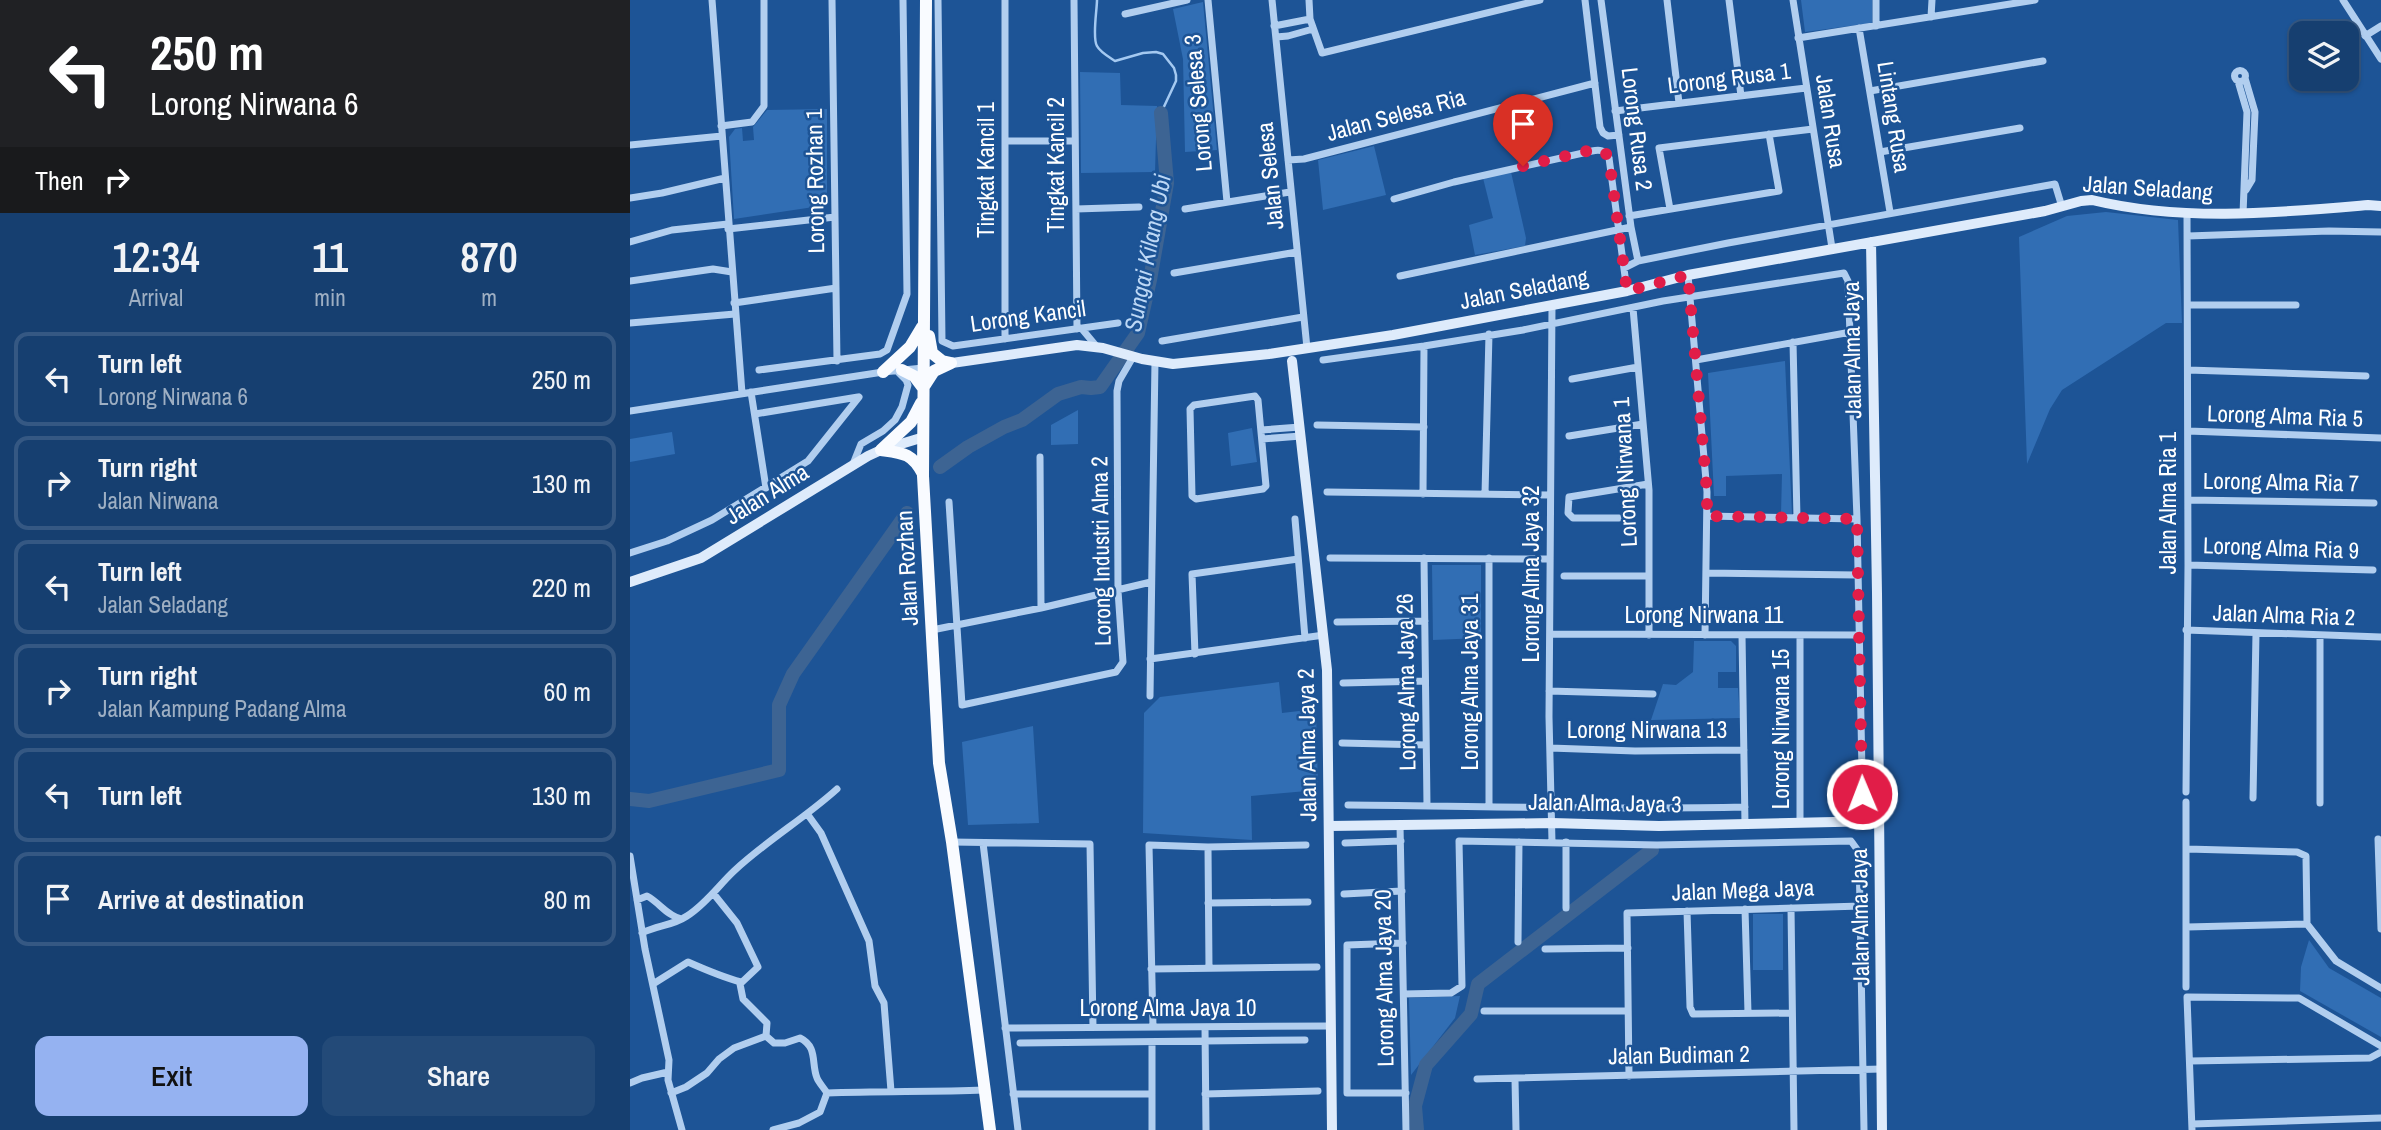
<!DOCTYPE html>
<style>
:root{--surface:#163f70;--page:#234a78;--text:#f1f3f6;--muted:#9eafc3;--line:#355883;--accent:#95b2f1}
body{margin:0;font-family:"Archivo Narrow",sans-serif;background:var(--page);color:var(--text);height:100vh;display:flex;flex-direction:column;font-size:26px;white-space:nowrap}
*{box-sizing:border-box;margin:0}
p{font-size:23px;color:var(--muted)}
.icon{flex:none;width:38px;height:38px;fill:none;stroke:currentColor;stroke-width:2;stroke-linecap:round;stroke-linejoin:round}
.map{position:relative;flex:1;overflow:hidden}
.details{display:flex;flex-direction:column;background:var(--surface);width:630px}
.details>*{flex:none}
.top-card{background:#202124;color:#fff;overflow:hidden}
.tools{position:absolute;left:1659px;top:21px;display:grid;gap:14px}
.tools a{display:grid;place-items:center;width:70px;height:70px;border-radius:14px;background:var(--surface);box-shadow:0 2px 5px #0004,0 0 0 2px var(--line);font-size:35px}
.pin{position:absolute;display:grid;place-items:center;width:60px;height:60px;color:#fff;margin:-72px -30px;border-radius:50% 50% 50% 0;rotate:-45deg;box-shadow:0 0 7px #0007}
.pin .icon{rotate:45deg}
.me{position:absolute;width:77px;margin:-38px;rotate:359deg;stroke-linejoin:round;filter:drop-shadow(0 0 5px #0008)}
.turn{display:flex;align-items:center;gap:24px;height:147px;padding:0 35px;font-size:32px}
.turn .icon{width:91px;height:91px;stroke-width:2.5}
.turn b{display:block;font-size:49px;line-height:60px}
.then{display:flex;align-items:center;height:66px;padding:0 35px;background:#0003;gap:14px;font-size:26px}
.eta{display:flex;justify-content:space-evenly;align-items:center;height:119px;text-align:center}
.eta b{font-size:42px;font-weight:600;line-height:49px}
.primary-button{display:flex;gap:14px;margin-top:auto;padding:14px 35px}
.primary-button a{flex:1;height:80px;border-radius:14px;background:var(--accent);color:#111;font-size:28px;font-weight:600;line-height:80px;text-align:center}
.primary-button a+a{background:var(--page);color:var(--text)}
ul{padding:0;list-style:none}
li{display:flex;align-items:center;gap:21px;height:94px;margin:0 14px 10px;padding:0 21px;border:4px solid var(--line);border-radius:14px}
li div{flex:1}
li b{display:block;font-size:26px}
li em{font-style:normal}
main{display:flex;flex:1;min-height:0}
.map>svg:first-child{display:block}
.green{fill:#316eb4}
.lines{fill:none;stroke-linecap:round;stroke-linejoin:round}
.stream{stroke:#a4c9f1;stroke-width:2.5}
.river{stroke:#3d6493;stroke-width:14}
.street{stroke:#b1ceef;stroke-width:7}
.secondary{stroke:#deebfb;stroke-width:10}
.primary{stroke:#f9fbff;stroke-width:12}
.route{stroke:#e11d48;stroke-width:12;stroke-dasharray:0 21.6}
.labels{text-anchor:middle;stroke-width:5;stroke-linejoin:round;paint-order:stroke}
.street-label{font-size:23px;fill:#fff;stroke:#1d5496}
.water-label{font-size:24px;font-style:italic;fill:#bdd8f6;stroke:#1d5496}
</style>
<main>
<section class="details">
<div class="top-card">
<div class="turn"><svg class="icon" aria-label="left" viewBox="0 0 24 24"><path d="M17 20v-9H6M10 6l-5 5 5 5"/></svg><div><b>250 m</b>Lorong Nirwana 6</div></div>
<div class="then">Then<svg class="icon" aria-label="right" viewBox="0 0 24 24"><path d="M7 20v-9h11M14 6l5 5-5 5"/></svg></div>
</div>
<div class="eta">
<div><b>12:34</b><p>Arrival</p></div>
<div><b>11</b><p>min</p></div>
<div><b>870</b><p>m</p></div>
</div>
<ul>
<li><svg class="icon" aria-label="left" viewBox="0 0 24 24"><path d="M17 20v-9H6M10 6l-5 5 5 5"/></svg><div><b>Turn left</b><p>Lorong Nirwana 6</p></div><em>250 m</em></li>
<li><svg class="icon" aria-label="right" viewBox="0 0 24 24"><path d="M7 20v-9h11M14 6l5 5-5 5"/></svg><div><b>Turn right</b><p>Jalan Nirwana</p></div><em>130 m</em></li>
<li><svg class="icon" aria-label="left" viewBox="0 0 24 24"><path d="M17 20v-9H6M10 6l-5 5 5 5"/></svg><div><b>Turn left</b><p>Jalan Seladang</p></div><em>220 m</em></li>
<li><svg class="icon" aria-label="right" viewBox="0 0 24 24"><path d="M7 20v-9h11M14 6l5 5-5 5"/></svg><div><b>Turn right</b><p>Jalan Kampung Padang Alma</p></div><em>60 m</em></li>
<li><svg class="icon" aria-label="left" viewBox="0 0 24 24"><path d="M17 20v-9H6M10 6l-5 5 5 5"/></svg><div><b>Turn left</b></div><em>130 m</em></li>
<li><svg class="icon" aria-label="arrive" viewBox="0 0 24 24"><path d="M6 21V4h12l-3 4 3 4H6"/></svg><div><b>Arrive at destination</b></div><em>80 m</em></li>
</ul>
<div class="primary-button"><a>Exit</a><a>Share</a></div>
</section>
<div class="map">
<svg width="1751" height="1130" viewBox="0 0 1751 1130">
<rect width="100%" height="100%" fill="#1d5496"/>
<path class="green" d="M1171,0h71v23l-67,9z
M573,2l14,148 -32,2 -2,-93 -10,-50z
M450,72l40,1 1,32 36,1 -2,66 -74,1z
M197,109v96l-93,14 -5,-82 6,-8 7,-1 1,13 11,-1 -1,-13 14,-17z
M744,146l12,49 -63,15 -5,-50z
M881,172l15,66 -1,8 -50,9 -6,-30 24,-7 -10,-40z
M1476,212l72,8 4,103h-16l-104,67 -12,19 -23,55 -8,-227 48,-21z
M1155,361l7,153h-11l1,-40 -56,2v20h-12l-6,-123z
M448,410v34l-27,1v-20z
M622,428l5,34 -26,4 -3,-33z
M42,432l3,22 -45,8v-23z
M802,565h49v73l-48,2z
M1064,641h37l5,5v26h-18v16h20l2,30 -89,2 12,-36 13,1 17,-13z
M649,682l3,31 34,-4 2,81 -67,6 1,44 -109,-7 1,-120 16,-16z
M403,726l6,97 -71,2 -6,-83z
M1123,914h30v56h-30z
M1679,940l20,28 52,30v39l-81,-46 1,-24z
M830,996l-5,22 -44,57 -2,-77z"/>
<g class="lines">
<path class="stream" d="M467,0c0,10 -5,38 0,46 3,6 12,11 18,15l28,-8 13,-1 7,2 11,14 2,7v6l-15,32"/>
<path class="river" d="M310,467l28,-20 36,-20 18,-7 36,-26 23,-7 10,1 9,-1 38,-54 12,-53 17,-97 -6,-70
M0,799l19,2 130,-31v-65l14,-31 114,-161
M787,1130l-2,-24 11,-41 45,-51 7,-30 174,-134"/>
<path class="street" d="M82,0l30,393
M202,0l5,361
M308,0l4,341 11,5 165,-23
M375,0v339
M444,0l3,329
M578,0l19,202
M642,0l35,348
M679,0l1,19 12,34 218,-53
M955,0l15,127 3,6 5,3 11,-1
M971,0l30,227 7,34
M1037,0l12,103
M1099,0l12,96
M1163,0l39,248
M1713,0l38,59
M495,14l62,-14
M1301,17l1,-17
M644,26l36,-7
M1246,26v-26
M1229,28l31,184
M1735,36l16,-10
M646,37l12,-1 25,-7
M1168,38l237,-38
M1604.5 76a5.5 5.5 0 1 1 11 0a5.5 5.5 0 1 1-11 0Z
M1615,78l10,34 -3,68 -6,10
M1608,81l9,31 -4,102
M1240,91l173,-30
M985,111l191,-23
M91,126l31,-4 12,-16v-106
M375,141h70
M0,145l92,-9
M1250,152l140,-24
M979,158l18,133
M658,160l16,-1 291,-76
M0,198l32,-5 63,-15
M764,199l60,-17 138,-31c8,-2 12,-1 17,7
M446,209l63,-2
M555,209l105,-17
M1040,209l-11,-61 154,-19
M999,216l150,-25 -10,-57
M98,229l107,-12
M1558,236l141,-5 52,1
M0,242l42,-12 56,-6
M994,268l14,-7 90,-18 327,-59 7,23
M544,273l123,-21
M1058,275l19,217 -2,143
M770,276l231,-49
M0,281l83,-12 19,3
M104,303l102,-15
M1558,305h108
M1003,308l16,182v145
M0,323l105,-9
M452,329l15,18
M532,341l141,-24
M1163,342l4,176
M693,360l101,-14 99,-16 140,-29 181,-28 4,8 9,238 6,303
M1066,360l155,-28
M129,370l121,-16 7,-4 20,-56 -4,-294
M1558,370l178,6
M942,379l66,-12
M121,392l15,96
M625,396l3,4 8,86 -3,3 -67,10 -4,-3 -2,-87 4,-4z
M0,411l253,-39 40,-4
M125,414l103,-17
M687,425l107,2
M631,430l39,-3
M1558,431l193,7
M939,436l74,-12
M632,439l39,-3
M410,457l1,151
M223,464l8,-20 22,-13 12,-11 7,-13 6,-22 -2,-5 -7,-7
M697,492l223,3
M793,494l1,-148
M855,494l4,-160
M1558,500l186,3
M319,502l13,203 154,-33 7,-10 -5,-71 -1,-200 2,-10 14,-24
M1077,516l150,3
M989,518h-46l-5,-5 1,-16 79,-13
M665,519l10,119
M0,553l37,-12 45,-21 96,-59 51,-64
M700,558l219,1
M794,558l3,248
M859,558v248
M1558,565l185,5
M1076,573l151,2
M934,576h85
M707,622l88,-1
M302,630l109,-22 110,-26
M1556,630l195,7
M920,634l308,1
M1112,635l3,189
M1170,635v188
M565,654l-3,-80 106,-15
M520,659l174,-24
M713,683l82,-2
M919,691l104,3
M520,696l5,-335
M712,743l84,2
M920,748l85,3 109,-1
M1556,792l2,-227 -1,-352
M1623,798l3,-165
M1556,802v185
M1690,803v-168
M718,805c132,1 264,5 397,2
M178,815l13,18 48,108 6,45 9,17 7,88
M770,825l6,305
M1748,839l3,90
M322,842l138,2 3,183
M922,842l-3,-125 3,-411
M936,842v66
M353,843l35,287
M715,843l56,-2
M578,847l1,121
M1557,849l110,3 9,4 1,68
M0,856l15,93 24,111 -1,20 14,50
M83,893l24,30 21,44 -18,17 3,15 24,24 -1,13
M714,894l58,-3
M7,900l10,-4c13,7 19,19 34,23
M578,903l100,-1
M1161,908l3,222
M1115,909l3,104
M1057,911l3,96 3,7 99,-1
M1677,924l29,37 45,27
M1557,927l120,-3
M12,933c16,-8 30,-7 45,-17 19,-12 32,-31 47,-45 32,-30 71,-53 103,-82
M888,942l1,-100
M773,943l-56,2v148h59
M915,949l83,-1
M521,969l166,-2
M23,984l35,-22c18,8 34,15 53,20
M774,994l47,-1 11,-7 -3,-145 198,4 194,-4 8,11 5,278
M854,1011h143
M523,1027l-4,-182 59,2 98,-2
M575,1027l1,103
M375,1028l326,-2
M390,1043l285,-3
M1560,1061l180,-3 11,-6
M999,1076l-2,-163 234,-7
M847,1079l405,-10
M885,1079l1,51
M0,1083l12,-5 26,-6
M41,1093l15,-6 21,-14 12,-14 15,-11 32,-12 8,7h11l15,-5c18,9 11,25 17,40 2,5 7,10 10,15
M197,1093c52,-2 105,-1 157,-3
M383,1094h139
M575,1094l113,-3
M1562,1124l189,-6
M143,1130l26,-7 21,-11 7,-19
M522,1130v-88
M1562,1130l-5,-133 112,1 82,48"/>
<path class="secondary" d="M1241,242l6,351 5,537
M662,361l35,309 5,460
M315,364l132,-19 26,3 39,11 31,5 96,-10 124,-19 234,-44 61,-16 357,-64 36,-10 11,-1c91,22 184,13 276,5l13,1
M0,582l71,-24 167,-102 13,-6 43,-13
M700,826l222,-3 107,3 220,-5"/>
<path class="primary" d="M296,0l-3,476 16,287 13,79 38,288
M299,336l3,17 10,8 9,2
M272,370l12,6 9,12
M253,372l27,-25 12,-20
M293,388l11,-17 17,-8
M251,450l30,-28 10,-19
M251,450c22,3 31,3 42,24"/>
</g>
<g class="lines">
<path class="route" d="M893,166l69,-16c9,-1 12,0 17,8l18,133 61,-16 19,217v24l150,3 5,275"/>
</g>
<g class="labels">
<g class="street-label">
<text transform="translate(1099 78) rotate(-7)" y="8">Lorong Rusa 1</text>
<text transform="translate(568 103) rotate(-95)" y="8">Lorong Selesa 3</text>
<text transform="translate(766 115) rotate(-15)" y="8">Jalan Selesa Ria</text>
<text transform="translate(1264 117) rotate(81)" y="8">Lintang Rusa</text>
<text transform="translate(1201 121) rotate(81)" y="8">Jalan Rusa</text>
<text transform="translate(1007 129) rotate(83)" y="8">Lorong Rusa 2</text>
<text transform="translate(426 165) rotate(-90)" y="8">Tingkat Kancil 2</text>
<text transform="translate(356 170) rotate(-90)" y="8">Tingkat Kancil 1</text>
<text transform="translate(640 176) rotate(-96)" y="8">Jalan Selesa</text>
<text transform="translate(185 181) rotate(-91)" y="8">Lorong Rozhan 1</text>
<text transform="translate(1518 188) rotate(4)" y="8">Jalan Seladang</text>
<text transform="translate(894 289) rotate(-11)" y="8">Jalan Seladang</text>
<text transform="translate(398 316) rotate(-8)" y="8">Lorong Kancil</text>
<text transform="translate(1222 350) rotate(-91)" y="8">Jalan Alma Jaya</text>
<text transform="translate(1655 416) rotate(2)" y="8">Lorong Alma Ria 5</text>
<text transform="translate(995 472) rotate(-93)" y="8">Lorong Nirwana 1</text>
<text transform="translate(1651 482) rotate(1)" y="8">Lorong Alma Ria 7</text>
<text transform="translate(137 494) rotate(-32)" y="8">Jalan Alma</text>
<text transform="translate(1538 503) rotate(-90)" y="8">Jalan Alma Ria 1</text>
<text transform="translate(1651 548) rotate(2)" y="8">Lorong Alma Ria 9</text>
<text transform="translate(471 551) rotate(-91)" y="8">Lorong Industri Alma 2</text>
<text transform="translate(277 568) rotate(-93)" y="8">Jalan Rozhan</text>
<text transform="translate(901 574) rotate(-90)" y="8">Lorong Alma Jaya 32</text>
<text x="1074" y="623">Lorong Nirwana 11</text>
<text transform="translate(1654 615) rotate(2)" y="8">Jalan Alma Ria 2</text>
<text transform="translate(776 682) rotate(-91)" y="8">Lorong Alma Jaya 26</text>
<text transform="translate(840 682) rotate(-90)" y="8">Lorong Alma Jaya 31</text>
<text transform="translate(1151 729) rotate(-90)" y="8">Lorong Nirwana 15</text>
<text x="1017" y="738">Lorong Nirwana 13</text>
<text transform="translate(677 745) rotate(-91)" y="8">Jalan Alma Jaya 2</text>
<text transform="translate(975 803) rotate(1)" y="8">Jalan Alma Jaya 3</text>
<text transform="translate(1113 890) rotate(-2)" y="8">Jalan Mega Jaya</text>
<text transform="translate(1230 917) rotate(-91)" y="8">Jalan Alma Jaya</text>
<text transform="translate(754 978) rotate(-91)" y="8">Lorong Alma Jaya 20</text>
<text x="538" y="1016">Lorong Alma Jaya 10</text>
<text transform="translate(1049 1055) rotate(-1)" y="8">Jalan Budiman 2</text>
</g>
<g class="water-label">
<text transform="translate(518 253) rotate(-79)" y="8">Sungai Kilang Ubi</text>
</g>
</g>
</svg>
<div class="tools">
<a><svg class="icon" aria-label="layers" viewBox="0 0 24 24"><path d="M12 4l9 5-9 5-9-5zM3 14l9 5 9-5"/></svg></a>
</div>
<div class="pin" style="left:893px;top:166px;background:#d93025"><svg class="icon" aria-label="arrive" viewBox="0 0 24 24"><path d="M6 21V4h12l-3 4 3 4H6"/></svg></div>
<svg class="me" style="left:1232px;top:794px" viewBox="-20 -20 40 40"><circle r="17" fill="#e11d48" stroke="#fff" stroke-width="3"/><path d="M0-11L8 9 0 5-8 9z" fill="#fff"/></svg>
</div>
</main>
